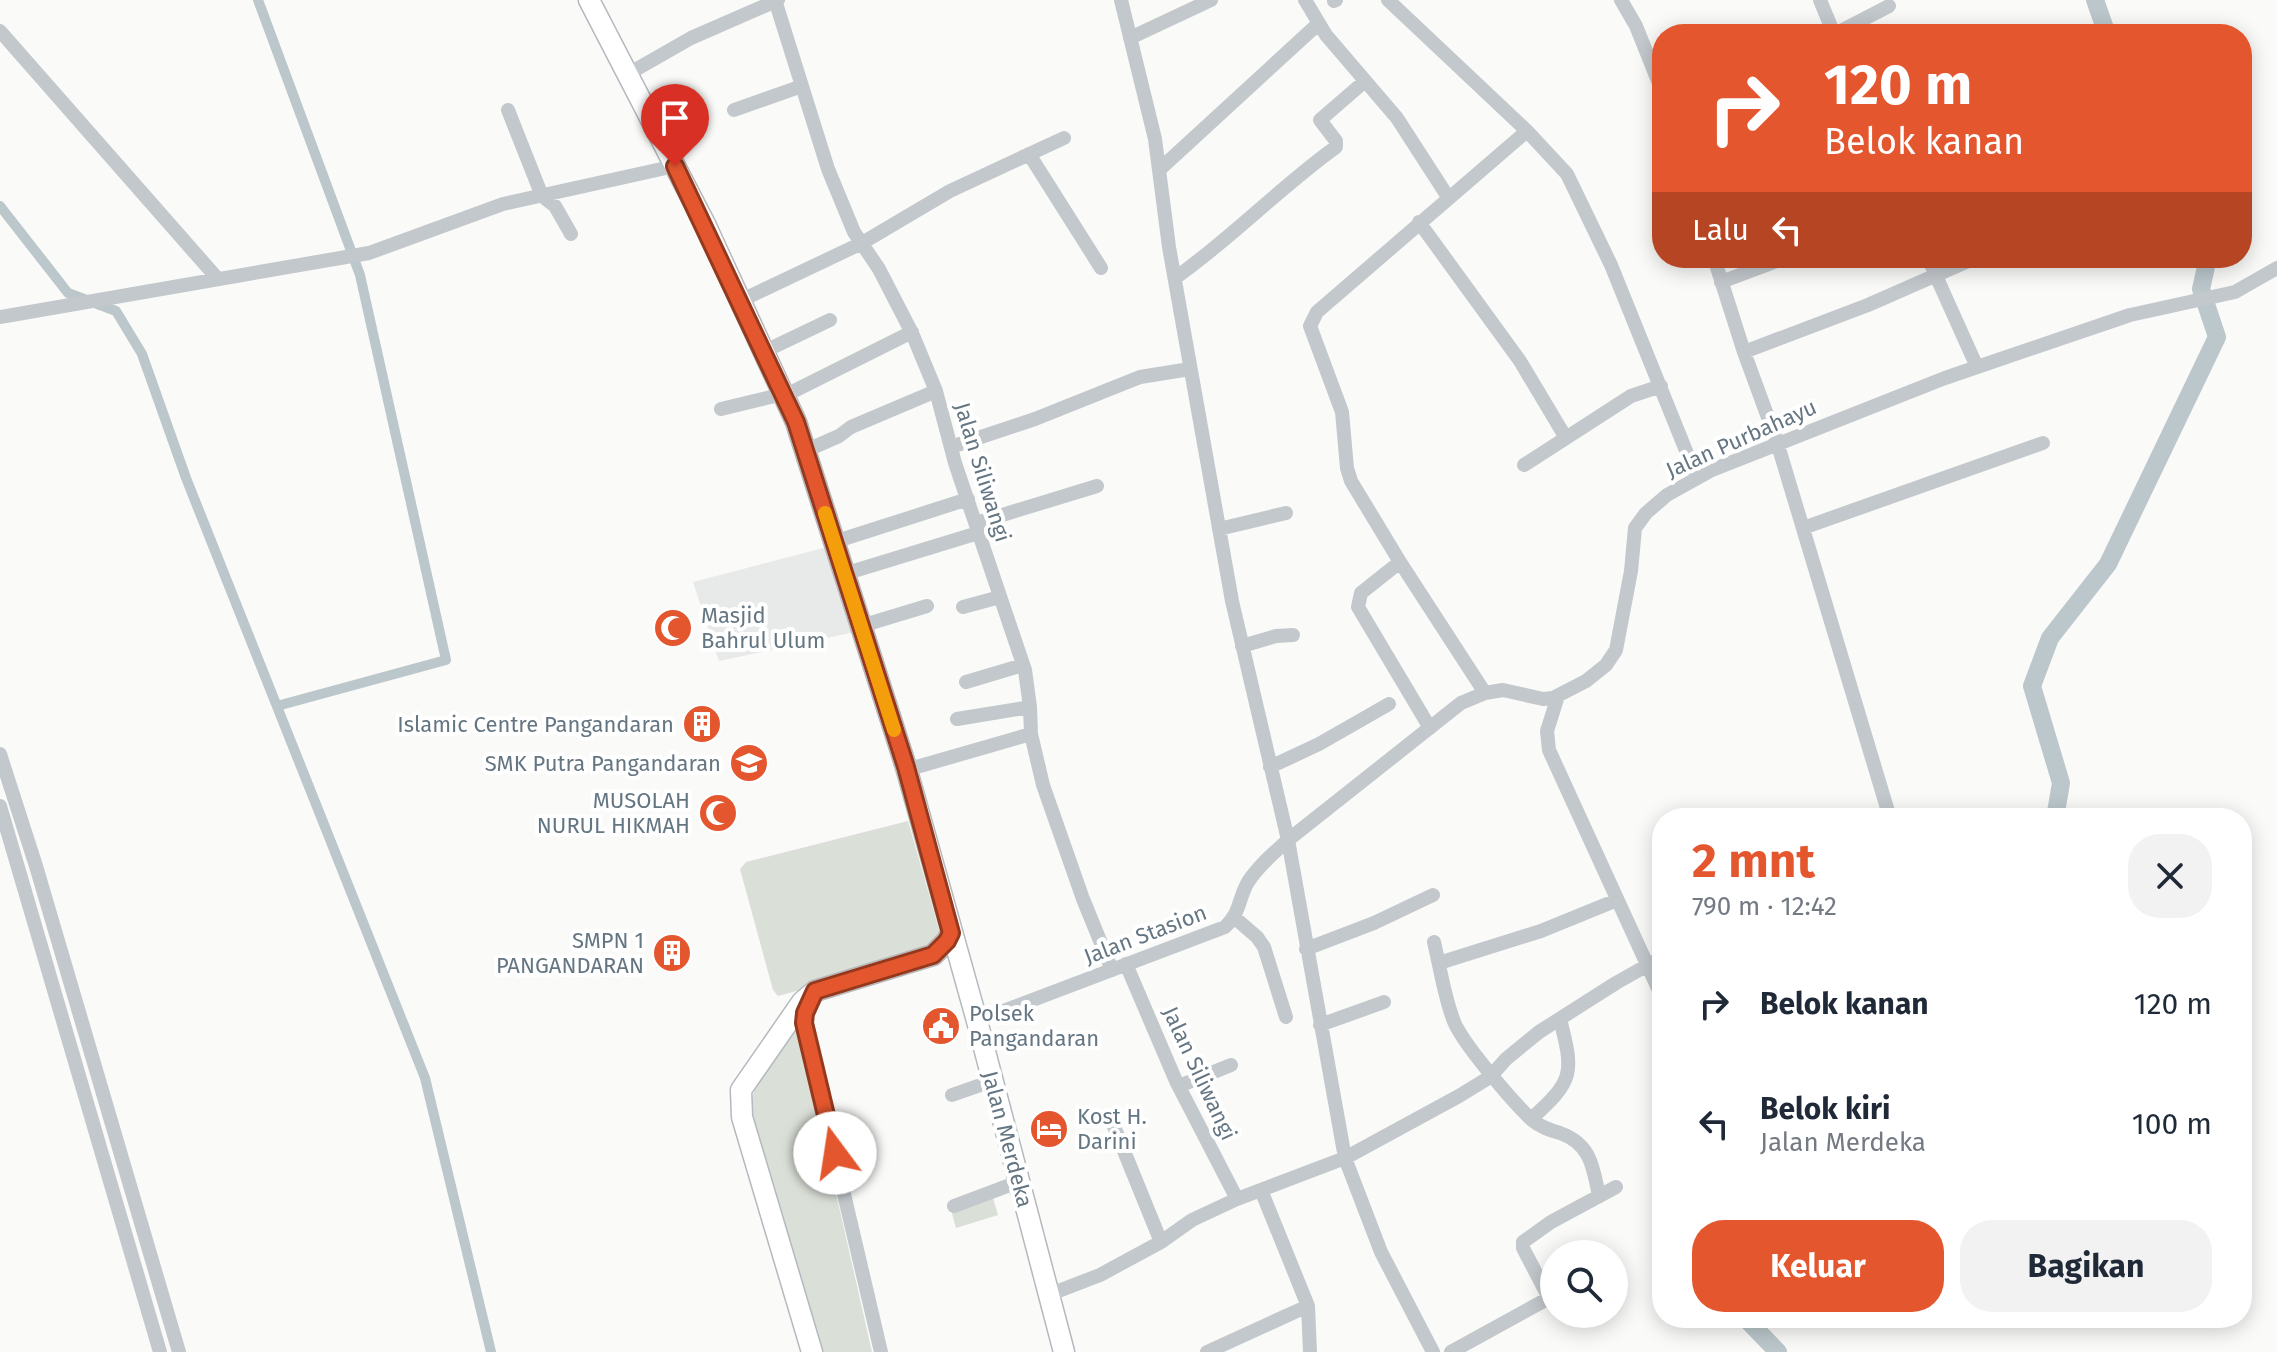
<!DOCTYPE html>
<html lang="id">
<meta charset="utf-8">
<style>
:root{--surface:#fff;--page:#f2f2f3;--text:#1f2937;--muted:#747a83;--accent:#e4572e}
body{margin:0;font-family:"Fira Sans",sans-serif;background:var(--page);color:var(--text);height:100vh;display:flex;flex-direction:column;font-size:30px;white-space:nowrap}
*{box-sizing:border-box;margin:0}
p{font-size:26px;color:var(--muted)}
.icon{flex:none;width:44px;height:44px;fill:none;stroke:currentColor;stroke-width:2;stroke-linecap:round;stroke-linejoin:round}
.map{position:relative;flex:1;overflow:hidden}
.details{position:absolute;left:1652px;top:808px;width:600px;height:520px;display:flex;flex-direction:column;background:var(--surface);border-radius:32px;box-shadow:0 4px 20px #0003}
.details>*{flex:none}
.banner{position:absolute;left:1652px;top:24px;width:600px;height:244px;border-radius:32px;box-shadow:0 4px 20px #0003;background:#e4572e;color:#fff;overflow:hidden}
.tools{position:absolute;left:1540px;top:1240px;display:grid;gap:16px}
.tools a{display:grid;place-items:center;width:88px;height:88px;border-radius:50%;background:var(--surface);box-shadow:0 4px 20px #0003;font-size:40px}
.pin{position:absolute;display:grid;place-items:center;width:68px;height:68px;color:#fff;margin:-82px -34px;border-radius:50% 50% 50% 0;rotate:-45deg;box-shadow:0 0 8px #0007}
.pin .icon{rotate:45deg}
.me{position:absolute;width:88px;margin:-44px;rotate:346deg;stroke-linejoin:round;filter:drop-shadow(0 0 6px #0008)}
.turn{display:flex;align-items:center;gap:28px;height:168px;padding:0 40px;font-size:36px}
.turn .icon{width:104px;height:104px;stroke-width:2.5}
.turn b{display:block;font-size:56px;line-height:68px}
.then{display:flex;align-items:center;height:76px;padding:0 40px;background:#0003;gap:16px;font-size:30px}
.round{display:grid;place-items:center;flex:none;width:84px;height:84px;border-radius:32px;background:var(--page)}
.headline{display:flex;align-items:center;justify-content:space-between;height:136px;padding:0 40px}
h1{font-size:48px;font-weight:700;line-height:60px;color:var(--accent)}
.cta{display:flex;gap:16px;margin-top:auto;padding:16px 40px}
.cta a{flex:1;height:92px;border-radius:32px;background:var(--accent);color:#fff;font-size:32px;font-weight:700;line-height:92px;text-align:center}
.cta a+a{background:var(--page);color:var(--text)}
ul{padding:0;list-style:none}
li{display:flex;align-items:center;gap:24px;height:120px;padding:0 40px}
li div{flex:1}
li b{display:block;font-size:30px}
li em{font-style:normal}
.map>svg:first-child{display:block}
.built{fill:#e8e9e9}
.green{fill:#dadfd7}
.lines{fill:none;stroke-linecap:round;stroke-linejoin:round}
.canal{stroke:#bbc7cb;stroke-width:10}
.river{stroke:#bbc7cb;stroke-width:18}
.highway-casing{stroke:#b4b9bd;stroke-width:23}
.minor{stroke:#c3c8cc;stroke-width:14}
.highway{stroke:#fff;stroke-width:20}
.route-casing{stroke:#94391e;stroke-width:20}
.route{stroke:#e4572e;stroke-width:14}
.slow{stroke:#f59e0b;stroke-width:14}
.labels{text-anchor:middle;stroke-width:8;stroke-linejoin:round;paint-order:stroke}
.street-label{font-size:22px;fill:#657683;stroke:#fff}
.poi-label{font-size:22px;fill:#657683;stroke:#fff;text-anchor:end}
</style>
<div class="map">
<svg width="2277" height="1352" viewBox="0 0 2277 1352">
<rect width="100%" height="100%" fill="#fafaf8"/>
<path class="built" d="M827,547l28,85 -136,29 -26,-79z"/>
<path class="green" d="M908,821l33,115 -3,9 -100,35 -60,16 -5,-6 -33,-121 6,-7z
M798,1026l74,326h-50l-72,-243c3,-30 30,-59 48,-83z
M993,1198l5,17 -42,13 -5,-18z"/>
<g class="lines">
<path class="canal" d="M258,0l102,275 86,385 -169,46
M0,206l68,87 48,18 26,43 44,124 239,600 66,274"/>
<path class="river" d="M2095,0l12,34
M2055,818l6,-35 -29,-97 18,-48 58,-74 109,-227 -16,-48 7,-31
M1749,1318v4l29,30"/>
<defs>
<path id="highway" d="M589,0l116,224 91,198 110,345 71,254 87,331
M812,1352l-70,-235 -1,-27 61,-88 13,-11 118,-36 14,-14 4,-8"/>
</defs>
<use href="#highway" class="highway-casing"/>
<path class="minor" d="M775,0l53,169 26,63 25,37 33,64 24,58 19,72 70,207 5,37 1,27 12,51 40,114 29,71
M1121,0l34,139 14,108 63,354 56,239 57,318 36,94 52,100
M1305,0l21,35 71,83 51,79
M1388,0l139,131 40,43 44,91 86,213
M1621,0l15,26 26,65
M1820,0l14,34
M1334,1l2,-1
M0,31l217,247
M1835,34l54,-28
M1130,38l81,-38
M628,74l63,-36 87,-38
M508,110l34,86 13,10 16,28
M734,110l68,-24
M1029,154l72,114
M1159,170l159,-146
M1419,222l101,139 46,77
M1714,258l30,94 33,90 113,376
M1928,258l49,109
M1175,278c57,-40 104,-90 161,-131v-6l-16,-21 45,-39
M1721,282l64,-24
M740,301l122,-58 88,-52 114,-53
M0,317l369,-64 134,-49 172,-38
M763,352l67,-32
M1744,352l124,-47 107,-47
M784,396l128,-64
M721,409l62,-15
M951,447l84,-28 105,-42 50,-8
M805,451l34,-15 12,-9 85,-36
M1524,465l107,-69 30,-10
M976,523l121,-37
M1803,528l240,-85
M1219,529l67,-16
M834,542l134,-43
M1400,562l-39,31 -3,14 72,121
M844,574l134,-41
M963,607l37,-10
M861,626l66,-20
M1242,646l34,-10 17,-1
M966,682l57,-17
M1485,693l-85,-131 -49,-81 -4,-13 -5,-56 -32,-86 7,-14 210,-181
M1558,696l-11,35 2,19 113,247
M957,719l73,-12
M0,754l36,112 143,486
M1270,767l49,-23 70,-40
M906,770l125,-36
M0,806l160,546
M1235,918l22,19 7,10 22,70
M1434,942c6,25 10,53 19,77 7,22 61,84 79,101 8,7 18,10 28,13 31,11 33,34 39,63
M1306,949l68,-26 59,-28
M1439,963l102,-32 76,-31
M1126,964l50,117 61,118
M812,999l-7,14 -1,10 77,329
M977,1021l248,-94c16,-15 13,-28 23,-45 10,-16 26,-29 40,-42l173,-137 24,-10 18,-3 40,9 10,-1 33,-17 20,-16 10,-15 15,-79 4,-43 11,-15 21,-18 45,-25 233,-92 185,-63 105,-23 42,-24
M1320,1025l64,-23
M1179,1086l52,-21
M952,1095l40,-14
M1531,1119c43,-39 43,-45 29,-100
M1113,1124l48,118
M1261,1190l47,116 2,46
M954,1206l64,-24
M1048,1295l52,-20 61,-33 31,-22 45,-21 108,-41 114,-62 31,-19 16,-18 33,-27 77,-49 46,-26
M1578,1314v1
M1207,1352l101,-46
M1451,1352l98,-54 -26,-50v-6l28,-20 65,-35"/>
<use href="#highway" class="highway"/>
</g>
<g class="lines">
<defs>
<path id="route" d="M675,166l121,256 110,345 45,166 -4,8 -14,14 -118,36 -10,22 -1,10 31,130"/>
</defs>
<use href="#route" class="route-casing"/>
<use href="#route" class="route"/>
<path class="slow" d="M825,513l69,217"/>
</g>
<defs>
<symbol id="mosque-disc" viewBox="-11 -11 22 22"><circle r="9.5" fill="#e4572e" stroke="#fff"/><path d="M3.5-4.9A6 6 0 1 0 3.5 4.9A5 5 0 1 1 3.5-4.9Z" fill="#fff"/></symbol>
<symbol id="building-disc" viewBox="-11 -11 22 22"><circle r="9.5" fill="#e4572e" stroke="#fff"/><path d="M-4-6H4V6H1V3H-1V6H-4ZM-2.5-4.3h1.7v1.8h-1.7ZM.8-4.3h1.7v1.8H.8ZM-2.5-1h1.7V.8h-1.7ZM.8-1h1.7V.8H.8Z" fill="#fff"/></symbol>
<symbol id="school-disc" viewBox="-11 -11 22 22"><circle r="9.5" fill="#e4572e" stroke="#fff"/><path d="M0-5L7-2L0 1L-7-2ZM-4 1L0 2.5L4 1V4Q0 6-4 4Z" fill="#fff"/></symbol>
<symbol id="civic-disc" viewBox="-11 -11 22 22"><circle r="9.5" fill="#e4572e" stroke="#fff"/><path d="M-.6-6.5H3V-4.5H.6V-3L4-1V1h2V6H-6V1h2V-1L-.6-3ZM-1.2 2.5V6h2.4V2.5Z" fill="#fff"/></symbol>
<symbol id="hotel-disc" viewBox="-11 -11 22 22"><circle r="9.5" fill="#e4572e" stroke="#fff"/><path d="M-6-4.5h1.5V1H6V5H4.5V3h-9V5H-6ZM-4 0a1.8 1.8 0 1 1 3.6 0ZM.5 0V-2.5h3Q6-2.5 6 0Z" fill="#fff"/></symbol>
</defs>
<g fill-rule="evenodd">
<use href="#mosque-disc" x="651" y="606" width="44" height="44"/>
<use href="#building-disc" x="680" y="702" width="44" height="44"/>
<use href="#school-disc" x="727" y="741" width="44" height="44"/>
<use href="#mosque-disc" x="696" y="791" width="44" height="44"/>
<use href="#building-disc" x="650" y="931" width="44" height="44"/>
<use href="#civic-disc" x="919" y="1004" width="44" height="44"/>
<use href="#hotel-disc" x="1027" y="1107" width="44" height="44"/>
</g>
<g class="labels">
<g class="street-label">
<text transform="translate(1741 438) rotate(-24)" y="8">Jalan Purbahayu</text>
<text transform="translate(983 472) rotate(73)" y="8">Jalan Siliwangi</text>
<text transform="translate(1145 934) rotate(-21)" y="8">Jalan Stasion</text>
<text transform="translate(1200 1073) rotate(65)" y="8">Jalan Siliwangi</text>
<text transform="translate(1008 1139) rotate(75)" y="8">Jalan Merdeka</text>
</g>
<g class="poi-label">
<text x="701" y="623" text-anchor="start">Masjid<tspan x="701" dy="25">Bahrul Ulum</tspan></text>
<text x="674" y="732">Islamic Centre Pangandaran</text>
<text x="721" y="771">SMK Putra Pangandaran</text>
<text x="690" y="808">MUSOLAH<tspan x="690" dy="25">NURUL HIKMAH</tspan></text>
<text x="644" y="948">SMPN 1<tspan x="644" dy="25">PANGANDARAN</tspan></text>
<text x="969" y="1021" text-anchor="start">Polsek<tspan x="969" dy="25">Pangandaran</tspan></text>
<text x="1077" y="1124" text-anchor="start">Kost H.<tspan x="1077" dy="25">Darini</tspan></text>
</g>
</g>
</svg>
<div class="tools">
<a><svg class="icon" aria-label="search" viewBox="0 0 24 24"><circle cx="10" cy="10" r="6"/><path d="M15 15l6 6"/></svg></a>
</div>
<div class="pin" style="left:675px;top:166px;background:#d93025"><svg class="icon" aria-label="arrive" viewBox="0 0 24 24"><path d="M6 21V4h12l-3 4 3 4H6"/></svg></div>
<svg class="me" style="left:835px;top:1153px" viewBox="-20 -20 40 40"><circle r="19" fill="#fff"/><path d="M0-13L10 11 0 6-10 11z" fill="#e4572e"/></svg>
<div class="banner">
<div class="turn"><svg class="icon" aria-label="right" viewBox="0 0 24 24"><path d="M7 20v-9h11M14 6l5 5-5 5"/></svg><div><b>120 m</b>Belok kanan</div></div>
<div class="then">Lalu<svg class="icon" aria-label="left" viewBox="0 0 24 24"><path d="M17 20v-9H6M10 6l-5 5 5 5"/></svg></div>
</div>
<section class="details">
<div class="headline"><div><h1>2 mnt</h1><p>790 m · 12:42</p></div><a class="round"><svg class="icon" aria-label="close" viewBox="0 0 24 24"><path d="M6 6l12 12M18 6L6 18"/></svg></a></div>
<ul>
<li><svg class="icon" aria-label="right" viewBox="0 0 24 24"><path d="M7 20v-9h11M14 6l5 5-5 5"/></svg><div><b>Belok kanan</b></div><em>120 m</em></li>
<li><svg class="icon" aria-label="left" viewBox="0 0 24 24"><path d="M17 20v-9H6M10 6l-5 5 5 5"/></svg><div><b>Belok kiri</b><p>Jalan Merdeka</p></div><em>100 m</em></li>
</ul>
<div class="cta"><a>Keluar</a><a>Bagikan</a></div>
</section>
</div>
